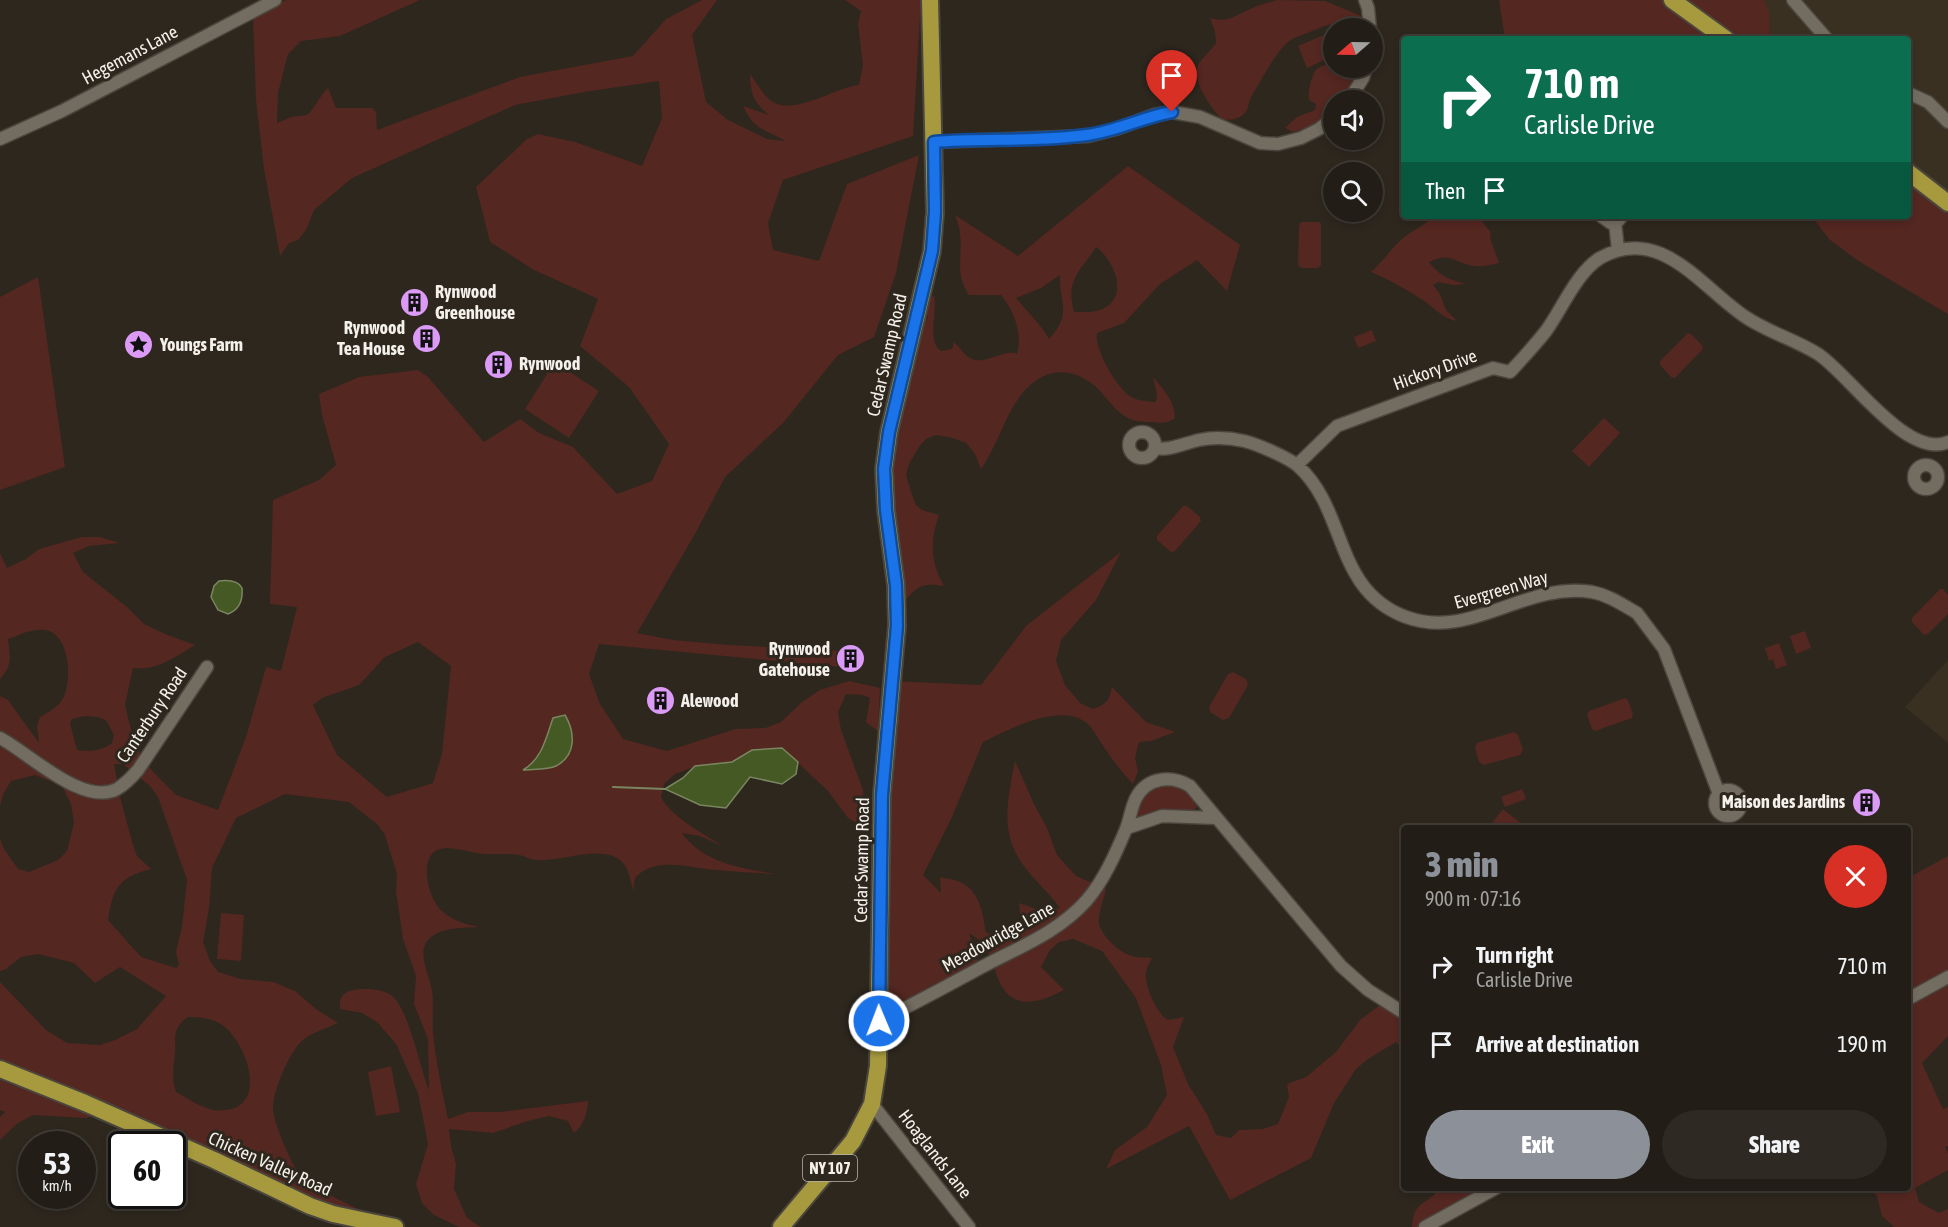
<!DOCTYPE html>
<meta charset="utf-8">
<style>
:root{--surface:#221d16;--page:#2e2a23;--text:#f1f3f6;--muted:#a2a2a1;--line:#3f3b35;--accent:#8c9099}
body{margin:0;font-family:"Asap Condensed",sans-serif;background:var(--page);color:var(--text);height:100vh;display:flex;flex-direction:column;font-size:22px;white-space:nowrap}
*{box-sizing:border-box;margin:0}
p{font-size:20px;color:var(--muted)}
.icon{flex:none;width:33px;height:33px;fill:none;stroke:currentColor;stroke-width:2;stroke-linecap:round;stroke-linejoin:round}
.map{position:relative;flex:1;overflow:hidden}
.drawer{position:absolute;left:1401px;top:825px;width:510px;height:366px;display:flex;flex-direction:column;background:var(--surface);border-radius:6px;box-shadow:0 3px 9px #0003,0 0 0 2px var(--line)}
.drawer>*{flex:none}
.banner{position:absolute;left:1401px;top:36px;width:510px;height:183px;border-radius:6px;box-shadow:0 3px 9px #0003,0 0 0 2px var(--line);background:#0b6e4f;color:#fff;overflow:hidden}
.needle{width:39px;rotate:250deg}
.fabs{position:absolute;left:1323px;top:18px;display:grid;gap:12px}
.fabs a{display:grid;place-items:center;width:60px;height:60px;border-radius:50%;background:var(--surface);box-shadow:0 3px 9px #0003,0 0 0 2px var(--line);font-size:30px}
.speed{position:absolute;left:18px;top:1131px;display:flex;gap:12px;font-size:30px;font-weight:700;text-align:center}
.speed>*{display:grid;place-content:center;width:78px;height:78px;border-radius:50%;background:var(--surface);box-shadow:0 3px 9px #0003,0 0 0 2px var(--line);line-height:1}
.speed small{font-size:15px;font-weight:400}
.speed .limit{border:3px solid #111;border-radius:9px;background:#fff;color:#111}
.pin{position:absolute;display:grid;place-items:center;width:51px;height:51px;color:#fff;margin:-62px -26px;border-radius:50% 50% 50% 0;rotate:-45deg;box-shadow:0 0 6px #0007}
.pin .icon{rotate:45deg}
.me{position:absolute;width:66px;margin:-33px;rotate:359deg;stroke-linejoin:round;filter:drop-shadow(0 0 4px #0008)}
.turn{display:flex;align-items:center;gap:21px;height:126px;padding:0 24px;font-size:27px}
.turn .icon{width:78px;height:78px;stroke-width:2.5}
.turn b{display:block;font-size:42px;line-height:51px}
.then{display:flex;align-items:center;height:57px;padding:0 24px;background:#0003;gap:12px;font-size:22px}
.round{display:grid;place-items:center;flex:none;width:63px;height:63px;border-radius:32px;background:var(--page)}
.head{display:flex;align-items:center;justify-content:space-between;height:102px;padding:0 24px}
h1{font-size:36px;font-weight:800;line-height:45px;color:var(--accent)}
.action{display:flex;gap:12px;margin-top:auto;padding:12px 24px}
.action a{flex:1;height:69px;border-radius:36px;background:var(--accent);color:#fff;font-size:24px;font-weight:800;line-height:69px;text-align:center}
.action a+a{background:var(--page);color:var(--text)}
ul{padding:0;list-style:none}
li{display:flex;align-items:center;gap:18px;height:78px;padding:0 24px}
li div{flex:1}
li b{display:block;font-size:22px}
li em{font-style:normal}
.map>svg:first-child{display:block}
.built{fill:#3a3021}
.green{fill:#542721;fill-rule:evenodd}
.water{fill:#455925;stroke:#7a8660;stroke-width:1.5}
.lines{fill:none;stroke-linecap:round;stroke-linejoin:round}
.stream{stroke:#7a8660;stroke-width:2}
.minor-casing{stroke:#4b463d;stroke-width:15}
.major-casing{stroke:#4b463d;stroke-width:20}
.minor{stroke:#736c61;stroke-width:12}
.major{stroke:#a79a3e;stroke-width:16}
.route-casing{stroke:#114b97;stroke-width:15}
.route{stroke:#1a73e8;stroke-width:10}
.labels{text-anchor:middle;stroke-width:6;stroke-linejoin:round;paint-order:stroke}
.shield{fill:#2d271e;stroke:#b8b4ad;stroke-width:1.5}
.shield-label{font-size:16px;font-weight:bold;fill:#f4f0ea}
.street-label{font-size:18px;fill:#f4f0ea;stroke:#2d271e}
.poi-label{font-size:18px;font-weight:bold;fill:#f4f0ea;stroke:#2d271e;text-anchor:start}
</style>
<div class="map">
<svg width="1948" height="1227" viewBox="0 0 1948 1227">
<rect width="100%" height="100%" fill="#2d271e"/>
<path class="built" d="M1672,0h276v203l-40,-31v-133h-182z
M1948,660v83l-43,-36z"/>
<path class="green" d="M286,0h134l-80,36 -39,5 -13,13 -10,39 -1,30 14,-6 16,-2c9,-8 12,-19 21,-27l8,20h36l4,4 1,18 143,-53 113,-21 33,-37 36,-19h15l-25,35 14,67 22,18 39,19 18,2c-19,-12 -31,-10 -42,-35l26,9c-15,-12 -19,-22 -19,-41 6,8 12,19 20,26 22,18 65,-13 89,-15l4,-20 -5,-41 3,-13 -16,-11h76l-8,136 -130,44 -15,43 5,27 46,11 28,-77 72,-29 -23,118 -22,64 -36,18 -55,68 -58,54 -30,57 -58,99 36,7 56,5 113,6 -1,16 -242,-23 -10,30 11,30 23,35 44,12 68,-22 30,-1 16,-6 21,-20 18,-12 29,-9 31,7 -2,43 -12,-9 4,-24 -7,-3 -17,-1 -8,18 3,18 22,60 3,39 -18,-11 -20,-27 -46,-43 -30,2 -20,12 -36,4 -21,8 -11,10 -3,13c9,19 45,39 64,50l-25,-11 -18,-3c21,30 61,36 95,41 -20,-1 -40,-2 -61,-4 -24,-2 -56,-13 -77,4 -6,4 -5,11 -5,17 -5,-13 -5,-28 -19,-34 -22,-10 -54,5 -78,3 -6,0 -12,-4 -18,-5 -11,-2 -24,0 -36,-1 -14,-2 -33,-9 -46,-4 -19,9 -8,50 5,61 11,10 23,13 37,16 -14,1 -37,0 -49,11 -15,13 0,37 2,53 2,13 0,28 1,41 3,30 9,58 15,87l20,-7h33l87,-11c-1,13 -4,24 -14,32l-6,-12 -19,-5 -21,5 -35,12 -44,-4 2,17 5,18 -2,25 13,29 14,9h-22l-25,-12 -12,-12 -6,-19 12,-40 -10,-51 -22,-49 -19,-22 -15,-9 -22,-4c-1,-8 0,-15 10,-18 6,-2 12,-2 18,-2 7,0 17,2 23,6 18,13 29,74 38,95l-1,-51 -14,-35 2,-28 -13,-37 -7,-48 1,-17 -12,-39 -7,-10 -29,-23 -64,-8 -49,24 -24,50 -3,40 -6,34 7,19 8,11 23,7 32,3 22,9 21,18 22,14c-11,5 -24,9 -34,16 -14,11 -32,53 -31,71 1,12 17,51 24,60 14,18 44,30 63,40l-28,-3 -206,-97 -41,8 -52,-3 -15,8 -18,17v-23l5,-5 -5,-2v-30l15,6 34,-3 -49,-24v-77l46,48 21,13 33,2 15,-5 22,-11 29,-33 -46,-29 -25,16 -21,-20 -36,-9 -17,3 -15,12 -6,2v-132l4,10 14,20 11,3 29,-12 9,-9 7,-28 -3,-19 -9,-18 -27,-11 -24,6 -8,13 -3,13v-111l8,4 31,43 -2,-17 3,-9c8,-5 17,-9 22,-17 11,-18 8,-67 -17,-70 -13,-2 -25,5 -37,9 2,18 5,26 -8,40v-126l7,15 19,-9 13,-10 43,-12h18l20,6 -31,3 -16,7 10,19 44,35 17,17 21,10 30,11c-20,12 -38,26 -62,23l-8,37 10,41 18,26 23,23 42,15 28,-73 20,-70 15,4 16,-64 -27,-3 3,-104 46,-20 17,-15 -14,-50 -3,-21 40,-17 59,-7 10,7 56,65 36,-23 19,14 34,14 44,47 35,-13 17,-37 -40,-57 -49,-41 18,-47 -64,-29 -44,-28 -14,-55 51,-48 11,-5 37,8 67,24 20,-48 -3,-37 -75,11 -69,13 -163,73 -38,32 -8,20 -8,10 -9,3 -9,13 -16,-87 -8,-69 -3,-84zM418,642l33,24 -9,88 -9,29 -46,14 -50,-42 -24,-50 9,-7 37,-13 26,-28zM85,716l12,1 9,3 8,15 -2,8c-11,8 -22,9 -35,7l-7,-27 2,-4zM114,764h9l27,22 8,11 29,83 -5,46 -6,26 3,13 -3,3 -35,-11 -33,-37c5,-32 11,-43 43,-51l-14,-13 -4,-11 -12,-44zM188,1017c11,0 22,1 31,6 26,14 51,82 7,87 -4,0 -9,1 -13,0 -13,-3 -26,-12 -37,-18 -5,-15 -2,-25 -1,-40 1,-6 -1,-14 1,-20 2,-7 7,-12 12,-15z
M1277,0l48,1 34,14 4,3 1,10h-17l-3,-4c-10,-2 -22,3 -32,7 -6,3 -15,5 -21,9 -12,6 -32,44 -40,57 -3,6 -2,13 -7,17 -5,5 -15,7 -22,5 -10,-9 -31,-39 -24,-54 1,-3 14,-16 18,-22l-1,-11 -5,-14c19,5 24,-2 40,-9 8,-4 18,-6 27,-9z
M1499,0h173l54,39h-221z
M1684,0h80l5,12 1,21 12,6h-44z
M1333,31v25l-26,12 -9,-22z
M1333,62l1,6h25l-2,10 -14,22h-9l-1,11 -12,12 -28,9 -8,-4 12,-11 18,-7 1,-6 -7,-4c-1,-6 0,-10 1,-15 5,-18 6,-17 23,-23z
M1128,166l112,79 -13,46 -30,-31 -37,24 -36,39 -27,10c-3,16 21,58 36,65 7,3 15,3 23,4l1,-8 -4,-17c11,13 21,23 22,41 -7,6 -14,5 -22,4 -7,0 -16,0 -23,-3 -13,-6 -21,-18 -30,-28 -19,-19 -43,-26 -66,-9 -26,19 -34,61 -53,87l-6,-15 -9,-11 -13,-5 -17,-3 -10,4 -7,8 -10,17 -3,11 6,20 4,10 6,5 17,5c-9,27 -9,45 5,71 -21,-3 -26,-1 -40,16l-16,-124 4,-41 33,-125 3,9c-1,-10 -3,-20 6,-26 4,15 -8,46 7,56l11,-2 2,-7c5,4 9,11 14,15 16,11 34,-9 49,-3 6,-20 -3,-43 -16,-59h-32c-15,-21 -6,-38 -9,-61 0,-6 -3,-13 -5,-19l63,41zM1096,247c16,11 33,46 10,60 -9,6 -21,5 -32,5 -9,-33 7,-41 22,-65zM1060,275c-1,29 13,38 -11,64l-7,-11 -26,-30 25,-10z
M1908,172l40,31v111l-88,-52 -30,-22 -19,-24h97z
M1433,216h45l13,17 -1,5 9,25c-8,2 -17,4 -25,3 -20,-3 -23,-15 -45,-4 10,14 21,18 37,22l-13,1 -15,-3 -5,3 7,9 6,16 11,11c-16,-3 -23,-14 -36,-22 -15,-10 -33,-20 -50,-27 13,-11 21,-26 36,-37 11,-8 15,-7 26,-19z
M1301,222h18l2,3v40l-3,3h-17l-3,-3 1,-39z
M38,277l27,190 -65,23v-193z
M1372,330l4,11 -18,7 -4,-11z
M1688,333l3,1 11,11 1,4 -28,29 -4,-1 -11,-12v-4z
M547,357l52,34 -30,47 -44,-29 22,-35 -7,-6z
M1604,418l16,15 -31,34 -17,-16z
M1183,506h4l13,11 1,4 -26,30 -4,1 -14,-12v-4z
M1121,552l-25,48 -35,40 -5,21 9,24 15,18 13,6c14,-5 16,-8 19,-22l34,35 29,10 -24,9 -12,1 -4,16 3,13 -5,13c-11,-12 -20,-23 -29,-37 -5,-7 -10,-17 -16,-23 -26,-23 -79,5 -105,18l-31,75 -29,58 18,18 -1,-16c7,2 14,2 20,5 20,9 23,32 26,51l20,1 10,-3 5,-11 -2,-17 20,7 21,-2c-11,-15 -26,-28 -37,-43 -24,-33 -15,-67 -8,-104l19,43 13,24 10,27 19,21 30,13c-2,10 -8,23 -7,34 3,14 20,29 33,33 6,2 14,1 20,2 -2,4 -5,9 -6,14 -2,13 11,42 22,48l16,-3 -11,30 15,37 19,30 9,21 15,3 8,-8 24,-1 15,-5 11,-27 -2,-13 19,-7 30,-25 24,-32 24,-18 20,11v37l-8,-8 -28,17 -12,10 -22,34 -23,55 -81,42 -41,-74 -83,43 9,-19 32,-23 20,-32 -6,-30 -25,-67 -34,-47 -29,-12 -14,3 -9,8 -9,17 23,23c-25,13 -52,22 -66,-11 -4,-12 -7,-24 -15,-34 -3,-5 -9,-9 -14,-12l11,35 -101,53 12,-340 90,4 46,-60z
M1940,589h3l5,6v19l-20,20 -4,1 -12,-13v-4z
M1805,631l6,17 -15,6 -6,-18z
M1779,643l8,22 -11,4 -3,-10 -4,2 -4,-13z
M1233,672l13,7 2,6 -19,33 -6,2 -13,-8 -1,-5 19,-33z
M1625,698l3,2 5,14 -1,4 -37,13 -3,-2 -5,-14 2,-4z
M1514,732l4,3 5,15 -3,5 -36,10 -5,-3 -4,-14 2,-5z
M1156,783l30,3 13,18 -4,5 -5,2 -52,8 -4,-5 1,-10z
M1522,789l4,10 -21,8 -4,-10z
M1503,809l24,19h-31l-5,-4z
M1948,856v114l-40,26v-55l3,-18 -3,1v-46z
M221,913l23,2 -3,46 -24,-2z
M1948,977v59l-26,27 21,46 5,-2v39l-3,1 3,6v17l-33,18 4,14 20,11 9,-4v18h-54l-12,-11 -5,-20 -8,-8h39v-189z
M391,1066l9,46 -24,4 -8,-44z
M1439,1188h57l-71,39h-13c2,-29 15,-20 27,-39z"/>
<path class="water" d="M219,581c9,-1 19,-1 23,7 1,12 -3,22 -14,26l-10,-4 -7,-13 3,-11z
M565,715c10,17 12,40 -9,51 -8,4 -24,3 -33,4 19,-11 23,-32 30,-52z
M782,748l16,14 -2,12 -14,10 -32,-7 -24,31 -26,-3 -35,-16 18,-11 12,-12 37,-4 20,-12z"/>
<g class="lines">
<path class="stream" d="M613,787l52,2"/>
<defs>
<path id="minor" d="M1365,0l3,8 2,20
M1793,0l34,39
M1908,93l20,9 20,20
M1349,100l14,-22 3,-10
M0,139l62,-28 213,-111
M934,142l154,-6 28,-7 38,-14 18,-3 28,5 60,26 18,1 23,-6 18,-9 15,-12
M1601,216l10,7 7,-2 4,-5
M1615,222l3,28
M1129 445a13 13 0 1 1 26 0a13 13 0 1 1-26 0Z
M1155,448c14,3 30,-5 44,-8 14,-3 32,-2 45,1 13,3 45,17 54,25 50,45 35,124 108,151 65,24 119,-36 186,-25 16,3 31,13 45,21l27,36 55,145
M1914 477a12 12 0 1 1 24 0a12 12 0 1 1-24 0Z
M1297,465l40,-39 156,-58 17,4c12,-13 25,-27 36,-41 16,-22 31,-59 54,-73 60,-34 100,28 144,58 23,16 50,23 74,38 30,19 89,106 130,88
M0,738c29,15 83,69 117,51 8,-5 15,-12 21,-19l69,-103
M1715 803a13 13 0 1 1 26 0a13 13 0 1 1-26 0Z
M1127,828l35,-12 54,2
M1908,999l40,-22
M879,1021c35,-17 68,-35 101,-53 37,-20 78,-35 107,-68 17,-20 29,-47 39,-71 4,-10 5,-21 10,-31 11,-21 35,-23 54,-12l151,180 27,24 36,23
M872,1104l97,123
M1425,1227l71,-39"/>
<path id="major" d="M1672,0l54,39
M1908,172l40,31
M0,1069l85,34 129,57 96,46 23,8 62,13
M781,1227l72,-86 19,-37 6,-38 4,-271 15,-169 -1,-41 -10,-75 -2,-41 5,-37 43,-181 3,-39 -5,-212"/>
</defs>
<use href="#minor" class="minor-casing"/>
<use href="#major" class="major-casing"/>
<use href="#minor" class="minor"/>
<use href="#major" class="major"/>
</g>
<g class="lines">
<defs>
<path id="route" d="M879,1021l3,-226 15,-169 -1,-41 -10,-75 -2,-41 5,-37 43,-181 3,-39 -1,-70c50,-4 104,0 153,-7 30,-4 56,-18 85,-23"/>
</defs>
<use href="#route" class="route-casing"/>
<use href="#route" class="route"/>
</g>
<defs>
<symbol id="building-disc" viewBox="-11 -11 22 22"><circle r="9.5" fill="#da9af6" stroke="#2d271e"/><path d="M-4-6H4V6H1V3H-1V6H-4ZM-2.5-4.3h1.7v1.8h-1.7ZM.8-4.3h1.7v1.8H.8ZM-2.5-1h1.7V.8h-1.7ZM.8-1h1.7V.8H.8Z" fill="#111"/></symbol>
<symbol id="sight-disc" viewBox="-11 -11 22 22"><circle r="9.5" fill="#da9af6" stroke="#2d271e"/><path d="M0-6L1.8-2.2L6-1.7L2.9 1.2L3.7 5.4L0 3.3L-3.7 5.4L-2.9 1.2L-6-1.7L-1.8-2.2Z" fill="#111"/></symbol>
</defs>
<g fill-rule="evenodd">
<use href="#building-disc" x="398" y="286" width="33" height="33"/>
<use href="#building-disc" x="410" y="322" width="33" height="33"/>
<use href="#sight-disc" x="122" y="328" width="33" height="33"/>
<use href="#building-disc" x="482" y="348" width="33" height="33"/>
<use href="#building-disc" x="834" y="642" width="33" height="33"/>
<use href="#building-disc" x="644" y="684" width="33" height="33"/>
<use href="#building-disc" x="1850" y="786" width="33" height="33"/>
</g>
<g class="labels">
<rect class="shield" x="803" y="1155" width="54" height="26" rx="4.5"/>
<g class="shield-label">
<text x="830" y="1174">NY 107</text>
</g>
<g class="street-label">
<text transform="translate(130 55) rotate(-28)" y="6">Hegemans Lane</text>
<text transform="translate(887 355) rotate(-77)" y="6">Cedar Swamp Road</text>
<text transform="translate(1435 370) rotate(-20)" y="6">Hickory Drive</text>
<text transform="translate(1501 590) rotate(-16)" y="6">Evergreen Way</text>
<text transform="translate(152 715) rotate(-56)" y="6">Canterbury Road</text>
<text transform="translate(862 860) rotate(-89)" y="6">Cedar Swamp Road</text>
<text transform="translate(998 937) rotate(-29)" y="6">Meadowridge Lane</text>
<text transform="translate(935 1154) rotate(52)" y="6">Hoaglands Lane</text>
<text transform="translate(270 1164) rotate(24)" y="6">Chicken Valley Road</text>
</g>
<g class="poi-label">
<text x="435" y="298">Rynwood<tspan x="435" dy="21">Greenhouse</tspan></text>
<text x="405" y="334" text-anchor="end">Rynwood<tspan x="405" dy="21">Tea House</tspan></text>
<text x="160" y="351">Youngs Farm</text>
<text x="519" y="370">Rynwood</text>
<text x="830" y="655" text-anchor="end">Rynwood<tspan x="830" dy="21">Gatehouse</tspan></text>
<text x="681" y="707">Alewood</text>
<text x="1845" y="808" text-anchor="end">Maison des Jardins</text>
</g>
</g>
</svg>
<div class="fabs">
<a><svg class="needle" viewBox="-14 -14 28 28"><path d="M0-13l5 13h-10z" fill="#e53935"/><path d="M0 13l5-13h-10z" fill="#a2a2a1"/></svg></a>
<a><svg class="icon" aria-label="sound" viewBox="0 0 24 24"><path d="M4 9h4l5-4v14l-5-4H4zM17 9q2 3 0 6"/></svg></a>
<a><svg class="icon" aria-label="search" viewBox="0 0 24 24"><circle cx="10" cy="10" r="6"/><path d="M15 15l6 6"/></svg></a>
</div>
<div class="speed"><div>53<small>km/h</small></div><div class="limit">60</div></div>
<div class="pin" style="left:1172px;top:112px;background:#d93025"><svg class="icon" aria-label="arrive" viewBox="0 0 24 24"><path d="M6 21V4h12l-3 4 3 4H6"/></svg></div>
<svg class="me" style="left:879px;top:1021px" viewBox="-20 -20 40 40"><circle r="17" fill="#1a73e8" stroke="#fff" stroke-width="3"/><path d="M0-11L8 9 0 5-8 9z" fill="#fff"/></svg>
<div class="banner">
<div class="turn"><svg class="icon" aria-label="right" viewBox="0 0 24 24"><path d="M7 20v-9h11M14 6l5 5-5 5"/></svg><div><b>710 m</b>Carlisle Drive</div></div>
<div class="then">Then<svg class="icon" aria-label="arrive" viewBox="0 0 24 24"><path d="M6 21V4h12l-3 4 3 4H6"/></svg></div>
</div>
<section class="drawer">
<div class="head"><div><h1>3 min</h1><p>900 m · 07:16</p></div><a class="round" style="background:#d93025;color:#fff"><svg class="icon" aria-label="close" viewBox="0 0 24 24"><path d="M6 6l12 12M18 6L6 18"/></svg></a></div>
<ul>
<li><svg class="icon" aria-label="right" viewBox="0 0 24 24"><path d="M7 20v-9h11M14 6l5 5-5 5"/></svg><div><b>Turn right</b><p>Carlisle Drive</p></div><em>710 m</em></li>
<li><svg class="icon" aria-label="arrive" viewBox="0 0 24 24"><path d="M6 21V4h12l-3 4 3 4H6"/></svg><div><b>Arrive at destination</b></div><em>190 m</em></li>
</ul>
<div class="action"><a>Exit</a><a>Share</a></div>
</section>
</div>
